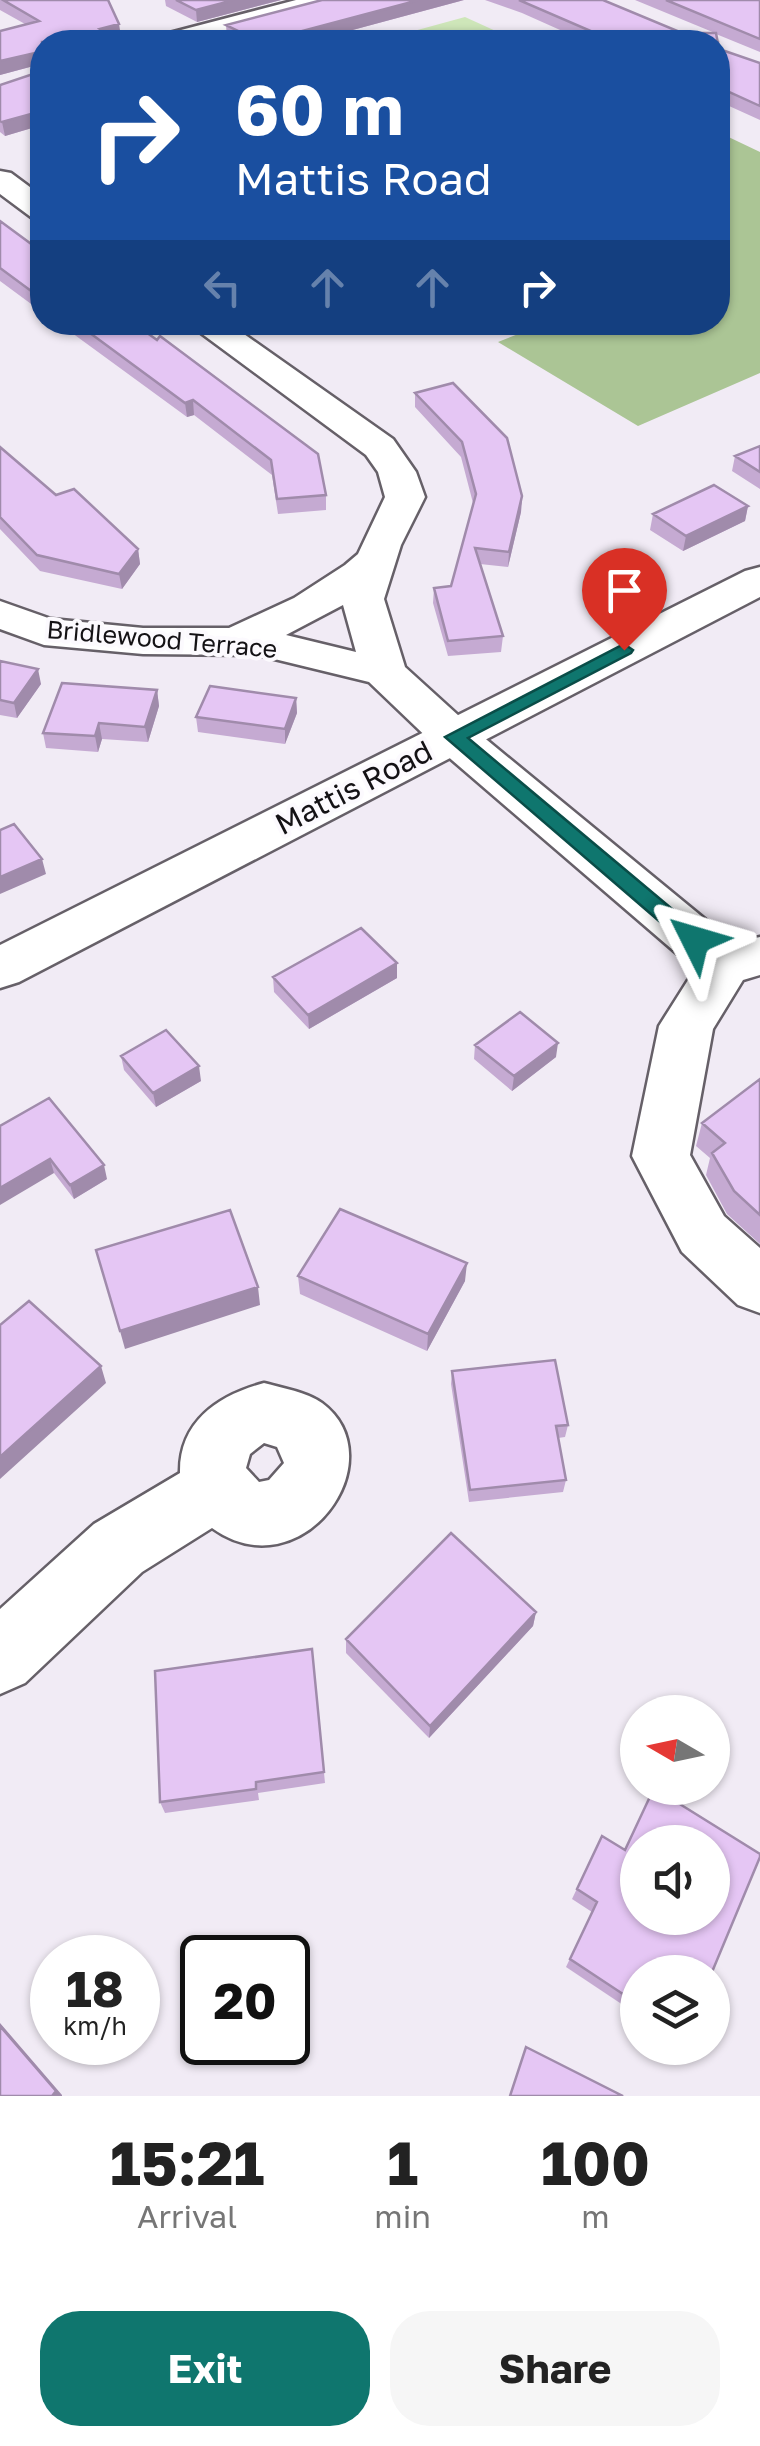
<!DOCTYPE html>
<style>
:root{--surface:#fff;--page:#f6f6f6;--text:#222;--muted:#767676;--accent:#0f766e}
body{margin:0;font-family:"Golos Text",sans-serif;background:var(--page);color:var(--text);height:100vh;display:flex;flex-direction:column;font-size:38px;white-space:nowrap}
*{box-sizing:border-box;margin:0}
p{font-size:32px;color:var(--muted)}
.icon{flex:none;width:55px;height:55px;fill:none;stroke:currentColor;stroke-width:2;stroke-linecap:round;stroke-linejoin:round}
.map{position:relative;height:2096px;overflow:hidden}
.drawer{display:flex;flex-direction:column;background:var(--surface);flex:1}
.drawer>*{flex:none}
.banner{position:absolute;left:30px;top:30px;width:700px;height:305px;border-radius:40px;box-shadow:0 2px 8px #0004;background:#1a4fa0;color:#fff;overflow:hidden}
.needle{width:65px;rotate:279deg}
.buttons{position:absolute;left:620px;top:1695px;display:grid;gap:20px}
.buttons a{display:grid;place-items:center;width:110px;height:110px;border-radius:50%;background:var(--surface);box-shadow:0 2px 8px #0004;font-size:50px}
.speed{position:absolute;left:30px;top:1935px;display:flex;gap:20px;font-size:50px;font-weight:700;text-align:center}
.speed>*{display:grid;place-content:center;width:130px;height:130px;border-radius:50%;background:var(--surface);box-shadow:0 2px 8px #0004;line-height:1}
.speed small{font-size:25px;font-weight:400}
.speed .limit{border:5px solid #111;border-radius:15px;background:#fff;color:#111}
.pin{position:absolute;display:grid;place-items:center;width:85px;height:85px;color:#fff;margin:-102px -42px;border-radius:50% 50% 50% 0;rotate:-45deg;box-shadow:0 0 10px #0007}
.pin .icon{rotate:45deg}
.me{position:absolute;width:110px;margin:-55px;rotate:310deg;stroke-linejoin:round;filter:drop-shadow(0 0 8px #0008)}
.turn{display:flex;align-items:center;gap:35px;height:210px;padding:0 40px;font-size:45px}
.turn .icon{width:130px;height:130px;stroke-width:2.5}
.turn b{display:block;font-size:70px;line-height:85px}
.lanes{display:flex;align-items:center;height:95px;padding:0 40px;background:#0003;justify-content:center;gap:50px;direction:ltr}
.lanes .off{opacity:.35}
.eta{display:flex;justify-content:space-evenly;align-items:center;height:170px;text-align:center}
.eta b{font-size:60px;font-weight:700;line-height:70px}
.primary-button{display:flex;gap:20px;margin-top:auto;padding:20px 40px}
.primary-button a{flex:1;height:115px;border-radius:40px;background:var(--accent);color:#fff;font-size:40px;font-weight:700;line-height:115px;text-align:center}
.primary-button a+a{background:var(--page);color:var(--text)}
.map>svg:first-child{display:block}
.green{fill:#cee6b9}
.forest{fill:#abc595}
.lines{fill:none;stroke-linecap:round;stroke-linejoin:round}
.minor-casing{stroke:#666068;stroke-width:5}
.major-casing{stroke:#666068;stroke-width:5}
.minor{fill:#fff;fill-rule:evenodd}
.major{fill:#fff;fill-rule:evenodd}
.wall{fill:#c5aad2}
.shaded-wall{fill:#a08bab}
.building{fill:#e5c6f4;stroke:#a08bab;stroke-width:2.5;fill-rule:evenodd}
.route{fill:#0f766e;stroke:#0a4d48;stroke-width:2.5}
.labels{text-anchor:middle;stroke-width:8;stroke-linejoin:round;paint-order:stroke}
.far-street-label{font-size:25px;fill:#141215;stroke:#fcfafe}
.street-label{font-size:30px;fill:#141215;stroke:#fcfafe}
</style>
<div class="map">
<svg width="760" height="2096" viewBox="0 0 760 2096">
<rect width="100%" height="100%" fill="#f1ebf5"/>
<path class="green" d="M465,17l55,25 -139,-2z"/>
<path class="forest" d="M718,132l42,20v221l-122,53 -140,-84 48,-19 172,-1z"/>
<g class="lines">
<defs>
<path id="minor" d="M296,0h43l-4,5 -139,37h-42l4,-6z
M0,171l11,2 31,23v23l-11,-2 -31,-23z
M186,322h41l166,117 23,33 9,25 -24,48 -17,54 21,68 65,59 264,217 26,-6v38l-17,5 -30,49 -23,126 34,61 36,32v65l-22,-8 -56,-53 -50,-96 27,-130 36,-57 -257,-221 -69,-66 -111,-27 -115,-1 -99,-9 -44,-16v-28l51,18 92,9h86l65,-30 51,-33 13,-11 27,-57 -7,-25 -12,-17zM343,605l13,47 -70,-17z
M264,1383c18,5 43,9 58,20 75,56 -20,190 -110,125l-70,44 -117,111 -25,11v-85l94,-85 86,-51c-1,-52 39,-78 84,-90zM264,1443l13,4 7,16 -15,17 -10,2 -13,-14 4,-14z"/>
<path id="major" d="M760,567v30l-741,385 -19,6v-43l745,-374z"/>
</defs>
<use href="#minor" class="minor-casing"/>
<use href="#major" class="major-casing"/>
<use href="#minor" class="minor"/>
<use href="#major" class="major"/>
</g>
<path class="wall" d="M0,0h108l13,36 -79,6v23l-1,-1 -41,11v-44l25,-7 -25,-14z
M165,0h116l-84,22 -31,-16z
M464,0l-156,42h-72l-9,-4 -1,-13z
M485,0h118l79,33h33l-80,-33h125v52l-44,-18 3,15 41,14v57l-42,-19v-59h-131l-65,-29z
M42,71v54l-37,11 -5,-4v-47z
M0,221l42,31v60l-42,-31z
M57,322h75l194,173v15l-48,4 -6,-39 -78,-60 -7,2z
M415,393l107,103 -1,16 -13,55 -28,-3 23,72 -2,16 -53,4 -15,-53 1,-15 17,-2 22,-83 -12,-46 -46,-50z
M760,446v43l-28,-18 3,-15z
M0,447l56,48 82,54 2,15 -18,25 -82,-18 -40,-42z
M748,506l-3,15 -62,30 -33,-21 3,-16z
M0,661l41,23 -24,34 -17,-3z
M157,690l2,16 -11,36 -46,-3 -4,13 -52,-4 -3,-15z
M296,698l1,15 -12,31 -87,-12 -2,-15z
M397,963v15l-88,51 -35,-37 -1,-15z
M475,1045l81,12 -44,34 -38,-32z
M121,1056l80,25 -45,26 -32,-37z
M760,1080v164l-33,-30 -21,-39 4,-17 -14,-12 6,-23z
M0,1126l107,53 -33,20 -20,-26z
M298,1276l167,5 -38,70 -127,-57z
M452,1371l116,54 -3,12 -7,1 8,42 -3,12 -94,10 -18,-118z
M536,1612l-3,14 -104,112 -83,-85v-14z
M312,1649l13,134 -67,10 1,7 -94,13 -5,-11z
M602,1836l36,136v43l-72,-48 26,-55 -20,-13z"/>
<path class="shaded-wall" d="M234,0h47l-84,22 -1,-12z
M419,0h45l-156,42h-47z
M119,24l2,12 -20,6 -1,-13z
M39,52l2,12 -41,11v-14z
M42,111v14l-37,11 -3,-14z
M193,400l1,15 -7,2 -2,-14z
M522,496l-1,16 -13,55 1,-15z
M748,506l-3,15 -62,30 3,-15z
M138,549l2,15 -18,25 -3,-15z
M38,669l3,15 -24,34 -3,-15z
M157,690l2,16 -11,36 -3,-15z
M296,698l1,15 -12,31v-15z
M99,723l3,16 -4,13 -3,-16z
M42,859l4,15 -46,20v-17z
M397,963v15l-88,51 -1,-14z
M558,1043l-2,14 -44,34 2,-15z
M199,1066l2,15 -45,26 -3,-14z
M50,1159l4,14 -54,32v-17z
M104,1165l3,14 -33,20 -4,-14z
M467,1263l-2,18 -38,70 1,-17z
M258,1287l2,18 -135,44 -5,-18z
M101,1366l5,17 -106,96v-22z
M536,1612l-3,14 -104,112 1,-12z
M0,2023l62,72v1h-10l-52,-70z"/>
<path class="building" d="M3,0h105l11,24 -19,5 23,13h-81v12l-3,-2 -39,9v-30l39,-10z
M176,0h58l-38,10z
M322,0h97l-158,42 -35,-17z
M519,0h84l79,33h34l3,16 41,14v43l-42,-19v-45h-102z
M666,0h94v39z
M42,71v40l-40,11 -2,-1v-36z
M0,221l42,31v47l-42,-31z
M75,322h57l25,18 3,-4 158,118 8,41 -49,4 -6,-39 -78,-60 -8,3z
M453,383l54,55 15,58 -13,56 -34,-4 28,88 -55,5 -14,-53 17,-2 25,-92 -14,-52 -47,-49z
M760,446v26l-25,-16z
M0,447l56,48 18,-6 64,60 -19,25 -82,-19 -37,-38z
M714,485l34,21 -62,30 -33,-22z
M0,661l38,8 -24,34 -14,-3z
M62,683l95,7 -12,37 -46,-4 -4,13 -52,-3z
M210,686l86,12 -11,31 -89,-12z
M14,824l28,35 -42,18v-47z
M361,928l36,35 -89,52 -35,-38z
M520,1012l38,31 -44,33 -39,-31z
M166,1030l33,36 -46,27 -32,-37z
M760,1079v136l-26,-24 -22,-38 13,-10 -23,-20z
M49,1098l55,67 -34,20 -20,-26 -50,29v-62z
M340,1209l127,54 -39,71 -130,-58z
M230,1210l28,77 -138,44 -24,-81z
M29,1301l72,65 -101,91v-132z
M555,1360l13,65 -12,1 10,54 -96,10 -18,-119z
M451,1533l85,79 -106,114 -84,-87z
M312,1649l12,123 -68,10v7l-96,13 -5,-131z
M654,1788l106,66v3l-48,115h-74v32l-68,-45 27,-57 -20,-13 25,-53 23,14zM638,1842h74v76h-74z
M0,2026l56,65 -4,5h-52z
M526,2047l97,49h-113z"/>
<path class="route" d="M624,644l9,6 -2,3 -163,85 234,196 3,6 -10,7 -8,-2 -242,-208z"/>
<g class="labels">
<g class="far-street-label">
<text transform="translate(162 639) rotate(5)" y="9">Bridlewood Terrace</text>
</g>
<g class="street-label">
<text transform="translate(354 788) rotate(-27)" y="10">Mattis Road</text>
</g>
</g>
</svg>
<div class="buttons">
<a><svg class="needle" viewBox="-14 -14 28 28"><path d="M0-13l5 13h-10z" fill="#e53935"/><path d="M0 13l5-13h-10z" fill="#767676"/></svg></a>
<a><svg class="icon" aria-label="sound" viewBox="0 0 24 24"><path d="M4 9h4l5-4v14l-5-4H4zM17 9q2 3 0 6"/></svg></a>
<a><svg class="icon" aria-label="layers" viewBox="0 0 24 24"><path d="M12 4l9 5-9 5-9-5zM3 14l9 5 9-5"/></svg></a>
</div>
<div class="speed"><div>18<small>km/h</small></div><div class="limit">20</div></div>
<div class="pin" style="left:624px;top:650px;background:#d93025"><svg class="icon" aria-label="arrive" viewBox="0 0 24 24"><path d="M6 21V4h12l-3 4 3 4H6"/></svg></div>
<svg class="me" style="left:695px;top:940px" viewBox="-20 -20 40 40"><path d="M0-17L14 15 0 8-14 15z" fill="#0f766e" stroke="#fff" stroke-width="4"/></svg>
<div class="banner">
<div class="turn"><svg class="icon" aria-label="right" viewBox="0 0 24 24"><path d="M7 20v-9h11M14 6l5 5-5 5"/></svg><div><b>60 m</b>Mattis Road</div></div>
<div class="lanes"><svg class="icon off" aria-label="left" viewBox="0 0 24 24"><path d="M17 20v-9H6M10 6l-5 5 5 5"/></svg><svg class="icon off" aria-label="ahead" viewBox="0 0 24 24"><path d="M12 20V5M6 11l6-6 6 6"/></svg><svg class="icon off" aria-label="ahead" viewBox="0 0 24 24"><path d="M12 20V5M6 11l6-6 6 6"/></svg><svg class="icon" aria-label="right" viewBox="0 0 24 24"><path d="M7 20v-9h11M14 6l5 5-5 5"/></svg></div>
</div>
</div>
<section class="drawer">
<div class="eta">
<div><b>15:21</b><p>Arrival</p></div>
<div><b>1</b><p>min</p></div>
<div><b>100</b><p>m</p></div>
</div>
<div class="primary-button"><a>Exit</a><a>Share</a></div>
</section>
